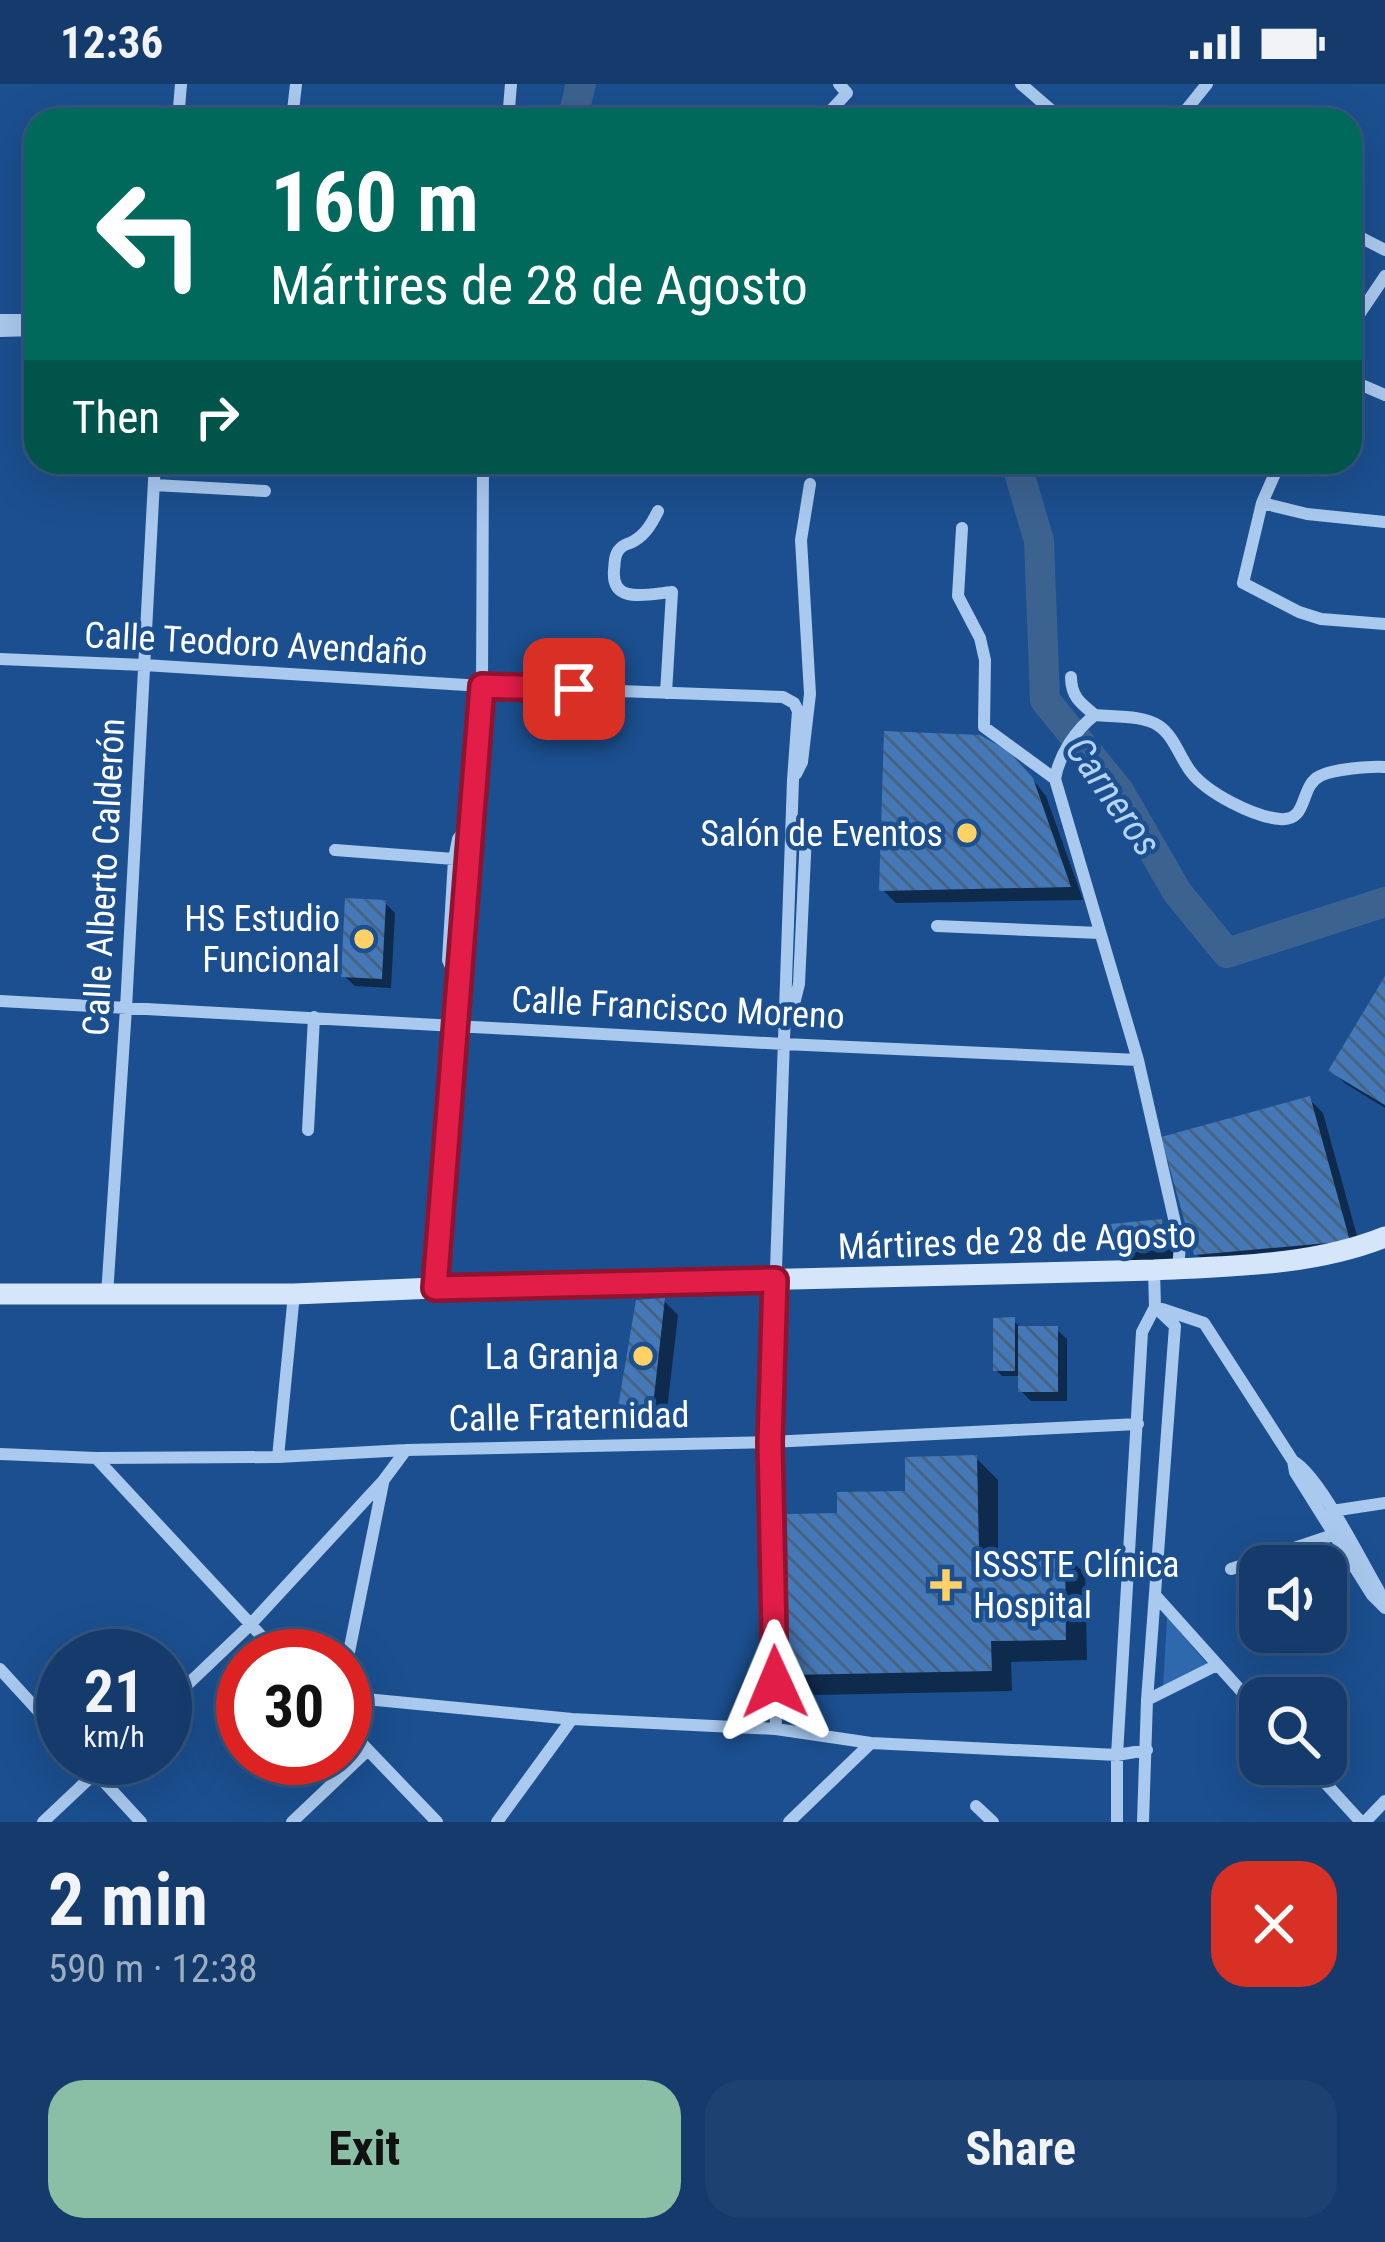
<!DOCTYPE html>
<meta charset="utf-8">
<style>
:root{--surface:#143b6b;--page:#1d4271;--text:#f1f3f6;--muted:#9dadc1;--line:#33557e;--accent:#8abfa5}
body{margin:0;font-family:"Roboto Condensed",sans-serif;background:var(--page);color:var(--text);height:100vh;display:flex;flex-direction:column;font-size:45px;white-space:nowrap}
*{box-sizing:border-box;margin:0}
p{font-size:39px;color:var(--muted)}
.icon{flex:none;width:66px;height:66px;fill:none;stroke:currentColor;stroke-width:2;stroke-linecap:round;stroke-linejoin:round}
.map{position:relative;height:1738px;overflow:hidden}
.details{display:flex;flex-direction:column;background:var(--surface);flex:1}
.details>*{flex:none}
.banner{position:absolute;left:24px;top:24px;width:1338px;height:366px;border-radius:36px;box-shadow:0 12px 48px #0002,0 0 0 3px var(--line);background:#00695c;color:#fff;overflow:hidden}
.tools{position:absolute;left:1239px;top:1461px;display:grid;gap:24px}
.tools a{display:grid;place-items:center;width:108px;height:108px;border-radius:24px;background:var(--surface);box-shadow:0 12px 48px #0002,0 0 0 3px var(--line);font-size:60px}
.speed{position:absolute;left:36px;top:1545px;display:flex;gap:24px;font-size:60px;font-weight:700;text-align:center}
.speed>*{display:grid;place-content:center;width:156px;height:156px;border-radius:50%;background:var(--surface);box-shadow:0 12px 48px #0002,0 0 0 3px var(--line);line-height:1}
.speed small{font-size:30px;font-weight:400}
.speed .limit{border:18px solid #d22;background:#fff;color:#111}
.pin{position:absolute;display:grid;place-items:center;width:102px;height:102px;color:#fff;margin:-51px;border-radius:24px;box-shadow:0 6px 18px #0006}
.me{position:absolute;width:132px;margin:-66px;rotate:359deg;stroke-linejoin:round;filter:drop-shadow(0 0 9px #0008)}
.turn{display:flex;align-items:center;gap:42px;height:252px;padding:0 48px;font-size:54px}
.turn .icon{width:156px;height:156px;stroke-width:2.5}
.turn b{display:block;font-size:84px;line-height:102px}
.then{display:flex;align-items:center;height:114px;padding:0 48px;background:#0003;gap:24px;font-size:45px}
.round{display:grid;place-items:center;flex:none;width:126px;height:126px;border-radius:36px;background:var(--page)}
.head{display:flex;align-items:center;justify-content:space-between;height:204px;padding:0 48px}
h1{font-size:72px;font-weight:700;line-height:90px}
.primary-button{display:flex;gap:24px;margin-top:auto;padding:24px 48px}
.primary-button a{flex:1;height:138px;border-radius:36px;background:var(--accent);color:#111;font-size:48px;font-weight:700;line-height:138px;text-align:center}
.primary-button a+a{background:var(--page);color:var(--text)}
.status{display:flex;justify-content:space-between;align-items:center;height:84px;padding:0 60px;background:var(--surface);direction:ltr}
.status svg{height:33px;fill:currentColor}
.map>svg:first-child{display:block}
.green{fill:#2e69ad}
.shadow{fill:#0007}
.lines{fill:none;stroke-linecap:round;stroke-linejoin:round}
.river{stroke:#3c6290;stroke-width:30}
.building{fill:url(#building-back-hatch)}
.street{stroke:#a9c9ee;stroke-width:12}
.secondary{stroke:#d6e6fa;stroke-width:21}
.route-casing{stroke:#92132f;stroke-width:30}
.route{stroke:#e11d48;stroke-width:21}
.poi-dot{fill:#ffd166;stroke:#1b4f8f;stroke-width:4.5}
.labels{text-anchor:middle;stroke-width:9;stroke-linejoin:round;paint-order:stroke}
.street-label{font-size:36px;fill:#fff;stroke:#1b4f8f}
.poi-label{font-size:36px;fill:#fff;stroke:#1b4f8f;text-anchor:end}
.water-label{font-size:39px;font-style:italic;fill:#b5d3f5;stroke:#1b4f8f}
</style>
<div class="status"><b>12:36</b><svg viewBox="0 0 49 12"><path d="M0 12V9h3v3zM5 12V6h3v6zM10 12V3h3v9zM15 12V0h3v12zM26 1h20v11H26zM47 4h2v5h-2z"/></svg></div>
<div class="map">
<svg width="1385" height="1738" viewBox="0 0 1385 1738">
<defs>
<pattern id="building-back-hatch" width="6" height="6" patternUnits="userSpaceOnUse" patternTransform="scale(3)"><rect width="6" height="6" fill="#4478b7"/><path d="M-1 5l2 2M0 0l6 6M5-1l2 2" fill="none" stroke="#486282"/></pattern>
</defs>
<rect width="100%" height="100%" fill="#1b4f8f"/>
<path class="green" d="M1167,1533l47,55 -51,17z"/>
<path class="shadow" d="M1024,685l22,27 37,104 -187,3 -14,-14z
M385,819l10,10 -4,75 -36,-2 -11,-10z
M1385,899v125l-39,-24 -14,-13z
M1309,1015l14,14 39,141 -151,14 -14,-14z
M1161,1138l10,10 3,26 -49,4 -10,-10z
M664,1217l14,14 -13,112 -31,-2 -13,-13z
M1013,1236l7,7 36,2 11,10v62h-36l-10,-10v-15h-19l-6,-6z
M976,1374l22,22v74l66,-1 21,21 2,86 -76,2 1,29 -198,4 -22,-21 49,-158 67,-22z"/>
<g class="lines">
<path class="river" d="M572,36l9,-36
M1016,378l23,79 6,159 74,91 58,101 50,61 158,-51"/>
</g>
<path class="building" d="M884,647l96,4 30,17 23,26 38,109 -192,4z
M345,814l41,2 -4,79 -41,-2z
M1385,892v129l-57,-34z
M1310,1012l40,145 -156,14 -33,-118z
M1162,1135l3,30 -53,5 -2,-30z
M665,1214l-13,117 -35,-2 19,-113z
M1015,1233v54h-22v-53z
M1018,1242h40v66h-40z
M977,1371l2,96 86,-1 1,90 -75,1 1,30 -203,4 -2,-161 50,-1v-21l68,-1v-34z"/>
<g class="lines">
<path class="street" d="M1021,0l37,32
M178,36l3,-36
M292,36l4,-36
M508,36l3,-36
M822,36l25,-27 -8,-9
M1178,36l29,-36
M1350,148l35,18
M0,236h36
M1350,244l35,-52
M0,247l36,-1
M1350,296l35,15
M1280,378l-18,41 -19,80 56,29 22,7 64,5
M154,401l111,6
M1262,419l45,11 78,8
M658,427c-6,12 -12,23 -24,30 -9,5 -10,2 -16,10 -4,6 -3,11 -4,19 -3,35 34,24 58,22l-6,101
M962,444l-4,68 22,42 5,22 -1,67 71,52
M0,575l144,6 338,21 301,11 11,6 4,8 -5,69 -23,662 6,287
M1071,593c0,19 9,26 24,38
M796,690l6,-12 8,-68 -9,-154 9,-56
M335,766l119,9
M937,842l163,7
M456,894l-8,-18 6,-101 4,-20 10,-15
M0,917l784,43 354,16
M790,936l9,-36 7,-150
M308,1046l6,-113
M1178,1185l2,-24 -42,-185 -83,-281c4,-24 21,-50 40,-64 19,2 48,0 64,11 15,10 21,32 32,46 16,21 63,45 89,47 29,3 19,-33 40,-43 13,-7 51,-10 65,-9
M435,1204l47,-602 1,-224
M107,1211l19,-287 29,-546
M1162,1225l42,14 89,138 2,11 77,123 13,13
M0,1370l96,4 182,-1 128,-7 364,-8 368,-18
M278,1373l16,-163
M96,1374l184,198
M1293,1377c27,15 68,100 86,130l1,9
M1332,1427l53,-8
M1231,1485l102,-34
M1155,1511l105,117
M0,1585l63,69
M345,1588l38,-189
M345,1613l227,22 204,10 95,14 246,12 30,-5
M1147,1616l70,-35
M165,1622l85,-81 133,-144 23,-31
M345,1642l92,96
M82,1674l59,64
M1308,1680l53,58
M976,1722l17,16
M43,1738l68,-64
M292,1738l76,-72
M497,1738l75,-103
M789,1738l82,-79
M1117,1738v-67l25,-423 13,-25 -1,-37
M1143,1738l4,-122 28,-374 -20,-19
M1365,1738l20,-21"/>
<path class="secondary" d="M0,1210h294l141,-6 719,-18c77,-4 159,-4 231,-33"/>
</g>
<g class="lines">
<defs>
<path id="route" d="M574,605l-92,-3 -47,602 340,-8 -5,162 5,240"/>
</defs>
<use href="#route" class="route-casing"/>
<use href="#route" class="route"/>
</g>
<g class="poi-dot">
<circle cx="967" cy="749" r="12"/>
<circle cx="364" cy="855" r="12"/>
<circle cx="643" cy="1272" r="12"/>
<path d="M940 1483h12v12h12v12h-12v12h-12v-12h-12v-12h12z"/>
</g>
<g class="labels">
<g class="street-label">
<text transform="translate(256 559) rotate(3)" y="13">Calle Teodoro Avendaño</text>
<text transform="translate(103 793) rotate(-87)" y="13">Calle Alberto Calderón</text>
<text transform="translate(678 923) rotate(3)" y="13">Calle Francisco Moreno</text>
<text transform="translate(1017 1156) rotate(-2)" y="13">Mártires de 28 de Agosto</text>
<text transform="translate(569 1332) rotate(-1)" y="13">Calle Fraternidad</text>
</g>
<g class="poi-label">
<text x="943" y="762">Salón de Eventos</text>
<text x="340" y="847">HS Estudio<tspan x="340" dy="41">Funcional</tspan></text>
<text x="619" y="1285">La Granja</text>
<text x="973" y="1493" text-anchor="start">ISSSTE Clínica<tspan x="973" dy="41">Hospital</tspan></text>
</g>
<g class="water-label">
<text transform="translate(1114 712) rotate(55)" y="14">Carneros</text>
</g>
</g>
</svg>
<div class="tools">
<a><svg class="icon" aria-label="sound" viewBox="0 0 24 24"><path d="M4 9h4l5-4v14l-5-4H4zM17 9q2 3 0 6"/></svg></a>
<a><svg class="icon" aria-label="search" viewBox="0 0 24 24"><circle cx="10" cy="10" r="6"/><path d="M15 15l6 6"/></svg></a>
</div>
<div class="speed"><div>21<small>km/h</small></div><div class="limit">30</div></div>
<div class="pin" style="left:574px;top:605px;background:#d93025"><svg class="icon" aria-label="arrive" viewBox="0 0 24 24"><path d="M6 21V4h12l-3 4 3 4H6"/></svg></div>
<svg class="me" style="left:775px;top:1598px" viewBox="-20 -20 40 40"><path d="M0-17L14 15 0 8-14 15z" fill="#e11d48" stroke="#fff" stroke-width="4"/></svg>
<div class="banner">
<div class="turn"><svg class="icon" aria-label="left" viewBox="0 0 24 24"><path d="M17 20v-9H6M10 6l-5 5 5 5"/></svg><div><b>160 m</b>Mártires de 28 de Agosto</div></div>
<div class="then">Then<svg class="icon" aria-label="right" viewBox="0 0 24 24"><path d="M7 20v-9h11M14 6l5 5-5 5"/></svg></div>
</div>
</div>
<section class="details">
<div class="head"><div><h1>2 min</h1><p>590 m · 12:38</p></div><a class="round" style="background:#d93025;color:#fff"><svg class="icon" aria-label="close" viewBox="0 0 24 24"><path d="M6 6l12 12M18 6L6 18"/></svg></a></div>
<div class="primary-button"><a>Exit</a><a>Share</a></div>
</section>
